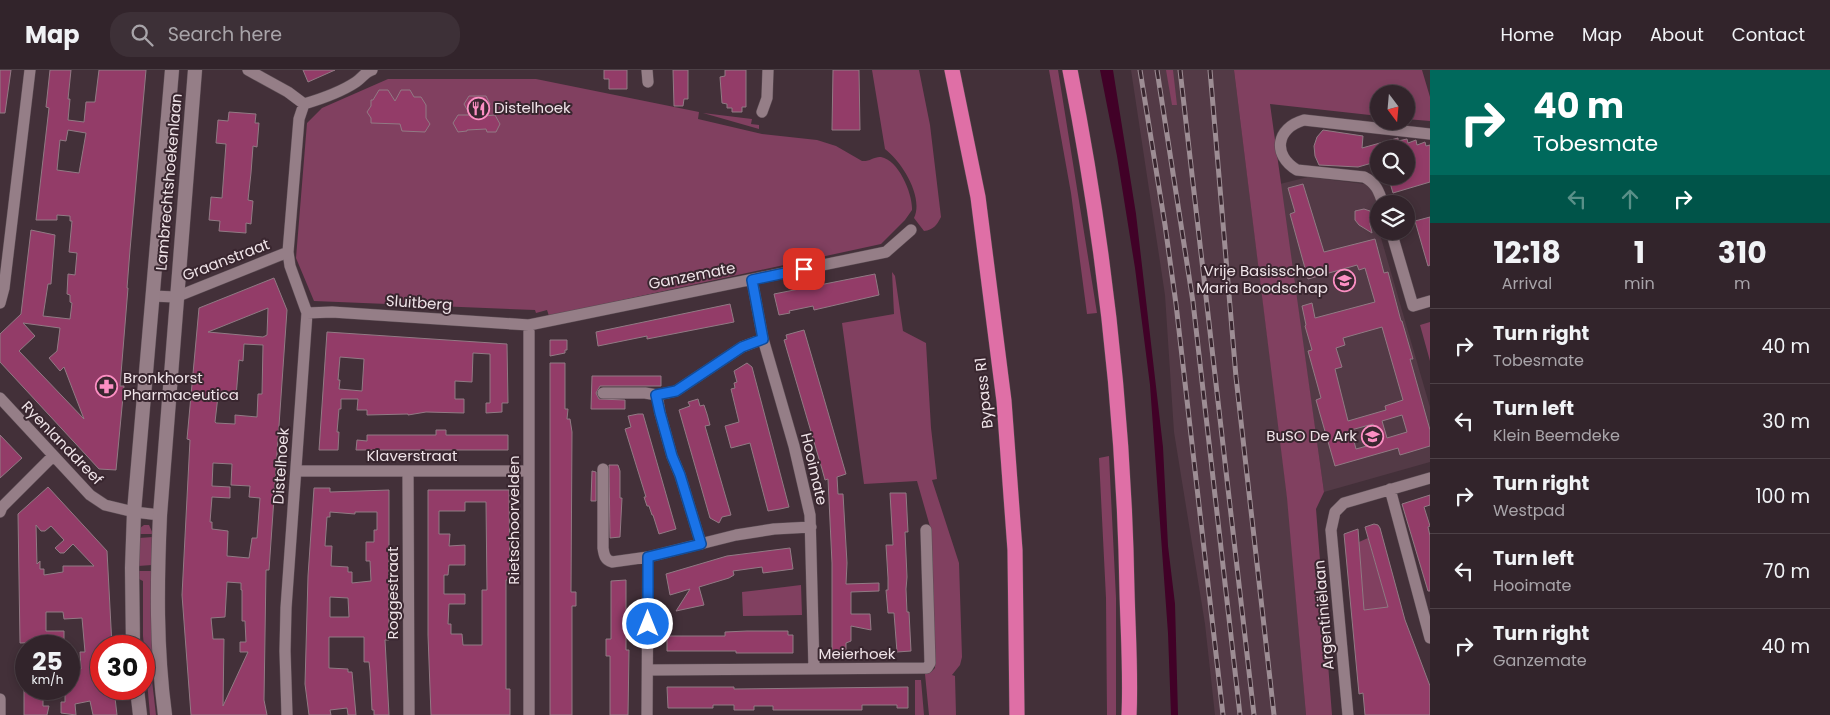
<!DOCTYPE html>
<meta charset="utf-8">
<style>
:root{--surface:#32242b;--page:#3d3037;--text:#f1f3f6;--muted:#a8a4a9;--line:#4d4147}
body{margin:0;font-family:Poppins,sans-serif;background:var(--page);color:var(--text);height:100vh;display:flex;flex-direction:column;font-size:19px;white-space:nowrap}
*{box-sizing:border-box;margin:0}
p{font-size:16px;color:var(--muted)}
.icon{flex:none;width:28px;height:28px;fill:none;stroke:currentColor;stroke-width:2;stroke-linecap:round;stroke-linejoin:round}
.map{position:relative;flex:1;overflow:hidden}
.side{display:flex;flex-direction:column;background:var(--surface);width:400px}
.side>*{flex:none}
.top-card{background:#00695c;color:#fff;overflow:hidden}
.needle{width:32px;rotate:164deg}
.controls{position:absolute;left:1370px;top:15px;display:grid;gap:10px}
.controls a{display:grid;place-items:center;width:45px;height:45px;border-radius:50%;background:var(--surface);box-shadow:0 2px 8px #0003,0 0 0 1px var(--line);font-size:25px}
.speed{position:absolute;left:15px;top:565px;display:flex;gap:10px;font-size:25px;font-weight:700;text-align:center}
.speed>*{display:grid;place-content:center;width:65px;height:65px;border-radius:50%;background:var(--surface);box-shadow:0 2px 8px #0003,0 0 0 1px var(--line);line-height:1}
.speed small{font-size:12px;font-weight:400}
.speed .limit{border:8px solid #d22;background:#fff;color:#111}
.pin{position:absolute;display:grid;place-items:center;width:42px;height:42px;color:#fff;margin:-21px;border-radius:10px;box-shadow:0 2px 8px #0006}
.me{position:absolute;width:55px;margin:-28px;rotate:0deg;stroke-linejoin:round;filter:drop-shadow(0 0 4px #0008)}
.turn{display:flex;align-items:center;gap:18px;height:105px;padding:0 20px;font-size:22px}
.turn .icon{width:65px;height:65px;stroke-width:2.5}
.turn b{display:block;font-size:35px;line-height:42px}
.lanes{display:flex;align-items:center;height:48px;padding:0 20px;background:#0003;justify-content:center;gap:25px;direction:ltr}
.lanes .off{opacity:.35}
.eta{display:flex;justify-content:space-evenly;align-items:center;height:85px;text-align:center}
.eta b{font-size:30px;font-weight:700;line-height:35px}
ul{padding:0;list-style:none}
li{display:flex;align-items:center;gap:15px;height:75px;padding:0 20px;border-top:1px solid var(--line)}
li div{flex:1}
li b{display:block;font-size:19px}
li em{font-style:normal}
header{display:flex;align-items:center;gap:30px;box-sizing:border-box;height:70px;padding:0 25px;background:var(--surface);border-bottom:1px solid var(--line)}
header strong{font-size:24px}
nav{display:flex;gap:28px;margin-inline-start:auto;font-size:18px}
.search{width:350px;height:45px;background:var(--page);display:flex;align-items:center;gap:12px;box-sizing:border-box;padding:0 18px;border-radius:20px;color:var(--muted);font-size:19px}
main{display:flex;flex:1;min-height:0}
.map>svg:first-child{display:block}
.built{fill:#533a46}
.green{fill:#814060}
.water{fill:#410127}
.building{fill:#933c68;stroke:#917a84;fill-rule:evenodd}
.lines{fill:none;stroke-linecap:round;stroke-linejoin:round}
.minor-casing{stroke:#5c4d54;stroke-width:12}
.tertiary-casing{stroke:#5c4d54;stroke-width:15}
.motorway-casing{stroke:#5c4d54;stroke-width:16}
.minor{stroke:#957e87;stroke-width:11}
.tertiary{stroke:#957e87;stroke-width:14}
.motorway{stroke:#df6fa6;stroke-width:15}
.rail-casing{stroke:#9d8d94;stroke-width:5}
.rail{stroke:#39262f;stroke-width:3;stroke-dasharray:9;stroke-linecap:butt}
.route-casing{stroke:#114b97;stroke-width:12}
.route{stroke:#1a73e8;stroke-width:9}
.labels{text-anchor:middle;stroke-width:4;stroke-linejoin:round;paint-order:stroke}
.poi-label{font-size:15px;fill:#efe3e8;stroke:#39262f;text-anchor:start}
.street-label{font-size:15px;fill:#efe3e8;stroke:#39262f}
</style>
<header>
<strong>Map</strong>
<div class="search"><svg class="icon" aria-label="search" viewBox="0 0 24 24"><circle cx="10" cy="10" r="6"/><path d="M15 15l6 6"/></svg>Search here</div>
<nav><a>Home</a><a>Map</a><a>About</a><a>Contact</a></nav>
</header>
<main>
<div class="map">
<svg width="1430" height="645" viewBox="0 0 1430 645">
<rect width="100%" height="100%" fill="#433039"/>
<path class="built" d="M1131,0h103l54,432 18,213h-91l-10,-91 -31,-192 -9,-137z
M1308,107l57,7 8,7 6,19v21l51,176v55l-106,30 -44,-308z"/>
<path class="green" d="M872,0h47l11,55 11,92c-4,8 -8,13 -17,14l-10,-13c10,-21 -12,-56 -29,-69z
M1049,0h9l39,243 -10,1 -16,-121z
M1166,0h7l4,35h-5z
M1234,0h188l8,27v24l-24,-2v-25h-27v22l-109,-12 54,388 -8,17 16,206h-26l-19,-217z
M388,9h148l163,33 -1,7 64,15 55,6 19,6 26,15c7,1 13,-5 19,-4 18,3 32,38 31,53l-7,10 -24,24 -332,72 -2,-6 -11,3 -1,-3 -221,-9 -18,-43 11,-135 15,-15z
M703,43l49,6 -1,5 8,1v4z
M892,202l3,4 8,55 23,12 5,85 6,51 -5,1 27,83 3,94 -2,8 -8,10 3,1 1,39h-27l-4,-41 6,-2 4,-4 -4,-138 -14,-49 -53,3 -22,-161 52,-9z
M1430,252v39l-10,-36z
M1109,386l7,142v117h-9l-1,-117 -7,-140z
M144,455h5l4,9h-14l1,-6z
M153,467l-1,28 -14,1 1,-28z
M1368,468l20,69 -24,3 -5,-68z
M137,501h15l3,91 -5,1 6,52h-6l-7,-79v-55l-6,-3z
M801,515l1,30 -59,1 -1,-24z
M915,610h6l3,35h-9z"/>
<path class="water" d="M1100,0h13l23,144 27,233 5,99 7,58 3,111h-7l-3,-82 -18,-248 -15,-117 -18,-112z"/>
<path class="building" d="M0,0h11l-6,43h-5z
M50,0h21l-3,29h2l-2,21 16,2 2,-20h9l4,-32h47l-16,180 -3,38h1l-8,98h4l-8,84 -17,-1 -99,-107v-28l21,-20 10,-84 24,5 -4,49h-3l-5,32 27,3 2,-16 -2,-1v-7l-3,-1 1,-20 7,1 2,-22 -8,-1 3,-31h-2v-5l-13,-1v5h-21l13,-112 -3,-1zM68,60l18,3 -7,40 -22,-3 3,-30 6,1zM23,253l37,5 -3,23 -8,7 11,13 4,-4 20,52 -65,-68 16,-15z
M303,0h32l-27,12z
M604,0h23v19h-18v-10h-5z
M673,0h15v29h-4l-1,7h-9z
M725,0h21v37h-4v5h-10v-4h-5v-4l-5,-1 -2,-26 5,-1z
M833,0h26l1,60h-28z
M379,20h9l7,11 6,-11h9l4,7h7l5,8v13l4,6 -5,8 -23,-1 -2,-7 -29,-1v-5l-4,-6 4,-6v-6h2z
M469,26h17l4,8 -6,12 11,-1 5,9 -4,8h-9l-1,-3 -19,1v1l-9,1 -5,-9 5,-8h12l-6,-11z
M229,42l27,2 -1,9h4l-2,24 -4,-1 -2,27 -3,27 5,1 -2,23 -5,-1v10l-27,-2 1,-10 -11,-1 2,-23 11,1 4,-54 -10,-1 2,-23 10,1z
M1323,60l40,6 -1,12 36,-10v3l9,-2 1,4 8,-3 1,5 8,-3 1,4 4,-1v37l-37,11 -5,-17h18v-27h-27v9l-8,2 1,3 -14,4 -39,-2 -4,-9 -1,-10 3,-9z
M1303,114l21,68 51,-13 9,34 4,-1 13,49h1l11,38h-3l20,71v16l-30,9 -2,-7 -63,18 -19,-66 5,-2 -13,-47 4,-1 -7,-24 1,-1 -4,-19 10,-3 3,15 60,-16 -10,-34 -6,2 -2,-5 -49,14 -18,-65 5,-2 -7,-24zM1382,257l21,73 -18,6 1,4 -38,11 -13,-52 7,-2 -6,-19 9,-3 -2,-7zM1402,345l5,17 -20,6 -5,-17zM1373,354l5,19 -22,6 -5,-19z
M1364,139l6,2 2,4 -2,9 2,9 -13,-8 -4,-5v-9z
M1430,147v48l-2,1 -13,-45z
M875,204l4,21 -65,15 -1,-4 -24,5 1,2 -11,2 -5,-21z
M274,208l13,32 -18,260h-3l-2,130 3,15h-76l-9,-120 8,-155 -3,-1 12,-131zM268,238l-1,27 -4,2 -55,-5zM244,274l19,1 -1,49h-4l-1,23 -22,-2v9l-19,-1 -1,-1 3,-26 18,1 3,-37 4,1zM213,393l19,1 -1,21 19,1 -1,11 11,1 -3,40h-5l-3,20 -22,-2 1,-25 -16,-2v-7h-2l2,-25 18,1v-11l-18,-1zM227,512l14,1v7h1v31h3l1,21h-6v10h8l-25,54 1,-67h-11l-2,-21 14,-1z
M730,234l4,18 -87,17v-3l-49,10 -2,-14z
M804,260l42,144 -9,3 1,17h5l4,69 -1,21 33,-1v8l-28,1v22h19l1,16 -20,-4v15l-5,2v10h-14v-90l-4,-84 -3,1 -3,-11 -38,-129 3,-1 -1,-4z
M327,262l180,12 1,59h-6v9l-16,1v-10h4v-49l-17,-1 -1,29 -17,-1v18h9v14l-38,-1 -18,3v-1l-41,1v-5h-10l1,-11h-17v10h-2l-2,23h2l-1,18h-19zM340,287l24,2 -2,32 -23,-2 1,-9h-2z
M550,270h17v10h-2v3l-15,3z
M550,293h15v46h3l-1,10h3l2,13 -1,160h5v14h-4v109h-22z
M747,293l5,4 37,140 -9,2 -12,2 -18,-68 -19,5 -6,-22 14,-4 -8,-33 4,-1 -1,-5 3,-1 -3,-11z
M592,306h69v10h-61l-4,7 3,6 26,1v9h-34z
M698,329l2,7 4,-1 3,9 3,11 -5,1 26,89 -9,2 -3,6 -9,-5 -31,-108 11,-4 -2,-4z
M638,344h5l33,115 -17,5 -6,-19h-1l-3,-9h-2l-3,-9h2l-21,-68 6,-2 -3,-11z
M436,360h10v5h62v15h-152l1,-10 10,1v-6h69z
M0,365l22,23 -22,20z
M609,395h9l2,6v27h2l-2,39 -10,1z
M592,401l4,1v29h-5z
M48,417l59,64 5,95h-11v43h13l3,26h-24l-3,-14 -15,3 1,11 -15,-2v-11h4v-13h4v-19l12,-1 -1,-17h5l-3,-34 -18,1 -1,-7h-17v19h18v15h-9v-4l-35,1 -2,-129zM36,455l5,6h4l6,-5 13,14 -9,8 5,5h4l9,-9 21,22h-31v6l-19,3v-6h-4v-8l-3,3z
M314,418h16v4l59,-2v150h-4l4,75h-15v-5h-2l-2,-39 -1,-9h-5v-25h-35v31l19,1v3h4l4,43h-8l-1,-7 -17,2 1,5h-22l-4,-31 3,-108zM330,442l25,2v-2h22v18h-3v12h-8v19h4l1,20 -19,2v-11h-4v-5l-17,-1 1,-20h-7l2,-29h3zM330,527l18,1 1,19h-19z
M428,420h81l1,90h-4v109h4v26h-79l-3,-80zM465,432h21l1,88h-5v55h-19l-1,-11h-11v-10h-3l1,-20h16v-10h-21v-19h4l1,-10h16v-20l-16,1 1,-12h-11v-23h26z
M890,423h16l2,39h-3l2,45 -1,12 1,23h2l2,39 -14,1 -3,-39h-6l-2,-23h2v-12l-2,-33h7z
M1430,425v10l-6,2 6,19 -2,1 2,9v55h-2l-26,-87z
M1374,454l4,1 2,3 25,92 25,66v29h-65l-2,-22 -4,1 -15,-160 14,-5 6,81 24,-3 -23,-80z
M790,478l3,21 -30,4 -1,-6 -29,4 1,4 -5,3 -30,9 5,18 -28,6 14,-22 -20,6 -4,-21 61,-18z
M626,510v70h3l-1,65h-18v-59h-4v-17h5v-58z
M747,561h41v4h5v18h-57v-2h-69v-15h58v-4z
M667,617h67v2l174,-2v21h-11v-3h-35v5h-89v-4h-19v4h-20v-5h-21v3h-45z
M24,619h15v3h4v14h6l-2,9h-23z"/>
<g class="lines">
<defs>
<path id="minor" d="M248,0l40,22 16,12
M647,0l1,12
M304,34c17,-5 37,-12 52,-22 6,-4 9,-10 16,-12
M762,42l5,-14 1,-28
M1383,134c-4,-13 -7,-21 -19,-27l-67,-7c-25,-15 -21,-42 7,-50l126,14
M1391,161l22,75 17,-5
M752,210l11,59 31,107 16,69 4,154
M152,226l24,1 112,-45
M0,233l4,-15 26,-218
M307,243l25,-1 197,13 357,-73 25,-22
M603,323h42l12,2 19,-4 66,-44 21,-8
M657,325l3,18 12,43 8,19 21,69
M0,328l90,97 15,10 29,7 26,3
M603,399v79c1,7 2,12 9,14l36,-5 88,-22 38,-6 37,-2
M296,401h233
M408,401l1,244
M1390,419l40,149
M0,442l2,-5 51,-51
M648,600l279,-2 3,-5 -4,-133
M0,629v16
M287,645l-2,-64 1,-43 21,-295 -17,-47 -2,-14 11,-133 5,-15
M529,645v-390
M647,645l1,-158
M1348,645l-17,-185 4,-18 9,-9 86,-25"/>
<path id="tertiary" d="M133,576l-1,-78 2,-56 38,-442
M137,619l3,26
M165,645c-9,-68 -8,-132 -5,-200l35,-445"/>
<path id="motorway" d="M952,0l26,127 26,204 11,149 2,165
M1070,0c34,171 54,346 57,521 1,41 4,83 2,124"/>
</defs>
<use href="#minor" class="minor-casing"/>
<use href="#tertiary" class="tertiary-casing"/>
<use href="#motorway" class="motorway-casing"/>
<use href="#minor" class="minor"/>
<use href="#tertiary" class="tertiary"/>
<use href="#motorway" class="motorway"/>
<defs>
<path id="rail" d="M1140,0l25,155 11,79 47,411
M1157,0l36,232 47,413
M1180,0l74,645
M1210,0l26,307 38,338"/>
</defs>
<use href="#rail" class="rail-casing"/>
<use href="#rail" class="rail"/>
</g>
<g class="lines">
<defs>
<path id="route" d="M648,554v-67l53,-13 -21,-69 -8,-19 -12,-43 -4,-18 20,-4 66,-44 21,-8 -11,-59 52,-11"/>
</defs>
<use href="#route" class="route-casing"/>
<use href="#route" class="route"/>
</g>
<defs>
<symbol id="restaurant-ring" viewBox="-11 -11 22 22"><circle r="9.5" fill="#39262f" stroke="#fc8fc3" stroke-width="1.5"/><path d="M-5-6h1v4h1v-4h1v4h1v-4h1v5L-1.5 .5V6h-2V.5L-5-1ZM5-6V6H3V1.5H1.5Q1.5-4 5-6Z" fill="#fc8fc3"/></symbol>
<symbol id="school-ring" viewBox="-11 -11 22 22"><circle r="9.5" fill="#39262f" stroke="#fc8fc3" stroke-width="1.5"/><path d="M0-5L7-2L0 1L-7-2ZM-4 1L0 2.5L4 1V4Q0 6-4 4Z" fill="#fc8fc3"/></symbol>
<symbol id="pharmacy-ring" viewBox="-11 -11 22 22"><circle r="9.5" fill="#39262f" stroke="#fc8fc3" stroke-width="1.5"/><path d="M-2-6h4v4h4v4h-4v4h-4v-4h-4v-4h4Z" fill="#fc8fc3"/></symbol>
</defs>
<g fill-rule="evenodd">
<use href="#restaurant-ring" x="466" y="26" width="25" height="25"/>
<use href="#school-ring" x="1332" y="198" width="25" height="25"/>
<use href="#pharmacy-ring" x="94" y="304" width="25" height="25"/>
<use href="#school-ring" x="1360" y="354" width="25" height="25"/>
</g>
<g class="labels">
<g class="poi-label">
<text x="494" y="43">Distelhoek</text>
<text x="1328" y="206" text-anchor="end">Vrije Basisschool<tspan x="1328" dy="17">Maria Boodschap</tspan></text>
<text x="123" y="313">Bronkhorst<tspan x="123" dy="17">Pharmaceutica</tspan></text>
<text x="1357" y="371" text-anchor="end">BuSO De Ark</text>
</g>
<g class="street-label">
<text transform="translate(169 112) rotate(-85)" y="5">Lambrechtshoekenlaan</text>
<text transform="translate(226 190) rotate(-21)" y="5">Graanstraat</text>
<text transform="translate(692 206) rotate(-11)" y="5">Ganzemate</text>
<text transform="translate(419 233) rotate(4)" y="5">Sluitberg</text>
<text transform="translate(984 323) rotate(-96)" y="5">Bypass R1</text>
<text transform="translate(62 373) rotate(46)" y="5">Ryenlanddreef</text>
<text x="412" y="391">Klaverstraat</text>
<text transform="translate(281 396) rotate(-86)" y="5">Distelhoek</text>
<text transform="translate(814 399) rotate(77)" y="5">Hooimate</text>
<text transform="translate(514 450) rotate(-90)" y="5">Rietschoorvelden</text>
<text transform="translate(393 523) rotate(-90)" y="5">Roggestraat</text>
<text transform="translate(1324 545) rotate(-95)" y="5">Argentiniëlaan</text>
<text x="857" y="589">Meierhoek</text>
</g>
</g>
</svg>
<div class="controls">
<a><svg class="needle" viewBox="-14 -14 28 28"><path d="M0-13l5 13h-10z" fill="#e53935"/><path d="M0 13l5-13h-10z" fill="#a8a4a9"/></svg></a>
<a><svg class="icon" aria-label="search" viewBox="0 0 24 24"><circle cx="10" cy="10" r="6"/><path d="M15 15l6 6"/></svg></a>
<a><svg class="icon" aria-label="layers" viewBox="0 0 24 24"><path d="M12 4l9 5-9 5-9-5zM3 14l9 5 9-5"/></svg></a>
</div>
<div class="speed"><div>25<small>km/h</small></div><div class="limit">30</div></div>
<div class="pin" style="left:804px;top:199px;background:#d93025"><svg class="icon" aria-label="arrive" viewBox="0 0 24 24"><path d="M6 21V4h12l-3 4 3 4H6"/></svg></div>
<svg class="me" style="left:648px;top:554px" viewBox="-20 -20 40 40"><circle r="17" fill="#1a73e8" stroke="#fff" stroke-width="3"/><path d="M0-11L8 9 0 5-8 9z" fill="#fff"/></svg>
</div>
<section class="side">
<div class="top-card">
<div class="turn"><svg class="icon" aria-label="right" viewBox="0 0 24 24"><path d="M7 20v-9h11M14 6l5 5-5 5"/></svg><div><b>40 m</b>Tobesmate</div></div>
<div class="lanes"><svg class="icon off" aria-label="left" viewBox="0 0 24 24"><path d="M17 20v-9H6M10 6l-5 5 5 5"/></svg><svg class="icon off" aria-label="ahead" viewBox="0 0 24 24"><path d="M12 20V5M6 11l6-6 6 6"/></svg><svg class="icon" aria-label="right" viewBox="0 0 24 24"><path d="M7 20v-9h11M14 6l5 5-5 5"/></svg></div>
</div>
<div class="eta">
<div><b>12:18</b><p>Arrival</p></div>
<div><b>1</b><p>min</p></div>
<div><b>310</b><p>m</p></div>
</div>
<ul>
<li><svg class="icon" aria-label="right" viewBox="0 0 24 24"><path d="M7 20v-9h11M14 6l5 5-5 5"/></svg><div><b>Turn right</b><p>Tobesmate</p></div><em>40 m</em></li>
<li><svg class="icon" aria-label="left" viewBox="0 0 24 24"><path d="M17 20v-9H6M10 6l-5 5 5 5"/></svg><div><b>Turn left</b><p>Klein Beemdeke</p></div><em>30 m</em></li>
<li><svg class="icon" aria-label="right" viewBox="0 0 24 24"><path d="M7 20v-9h11M14 6l5 5-5 5"/></svg><div><b>Turn right</b><p>Westpad</p></div><em>100 m</em></li>
<li><svg class="icon" aria-label="left" viewBox="0 0 24 24"><path d="M17 20v-9H6M10 6l-5 5 5 5"/></svg><div><b>Turn left</b><p>Hooimate</p></div><em>70 m</em></li>
<li><svg class="icon" aria-label="right" viewBox="0 0 24 24"><path d="M7 20v-9h11M14 6l5 5-5 5"/></svg><div><b>Turn right</b><p>Ganzemate</p></div><em>40 m</em></li>
</ul>
</section>
</main>
